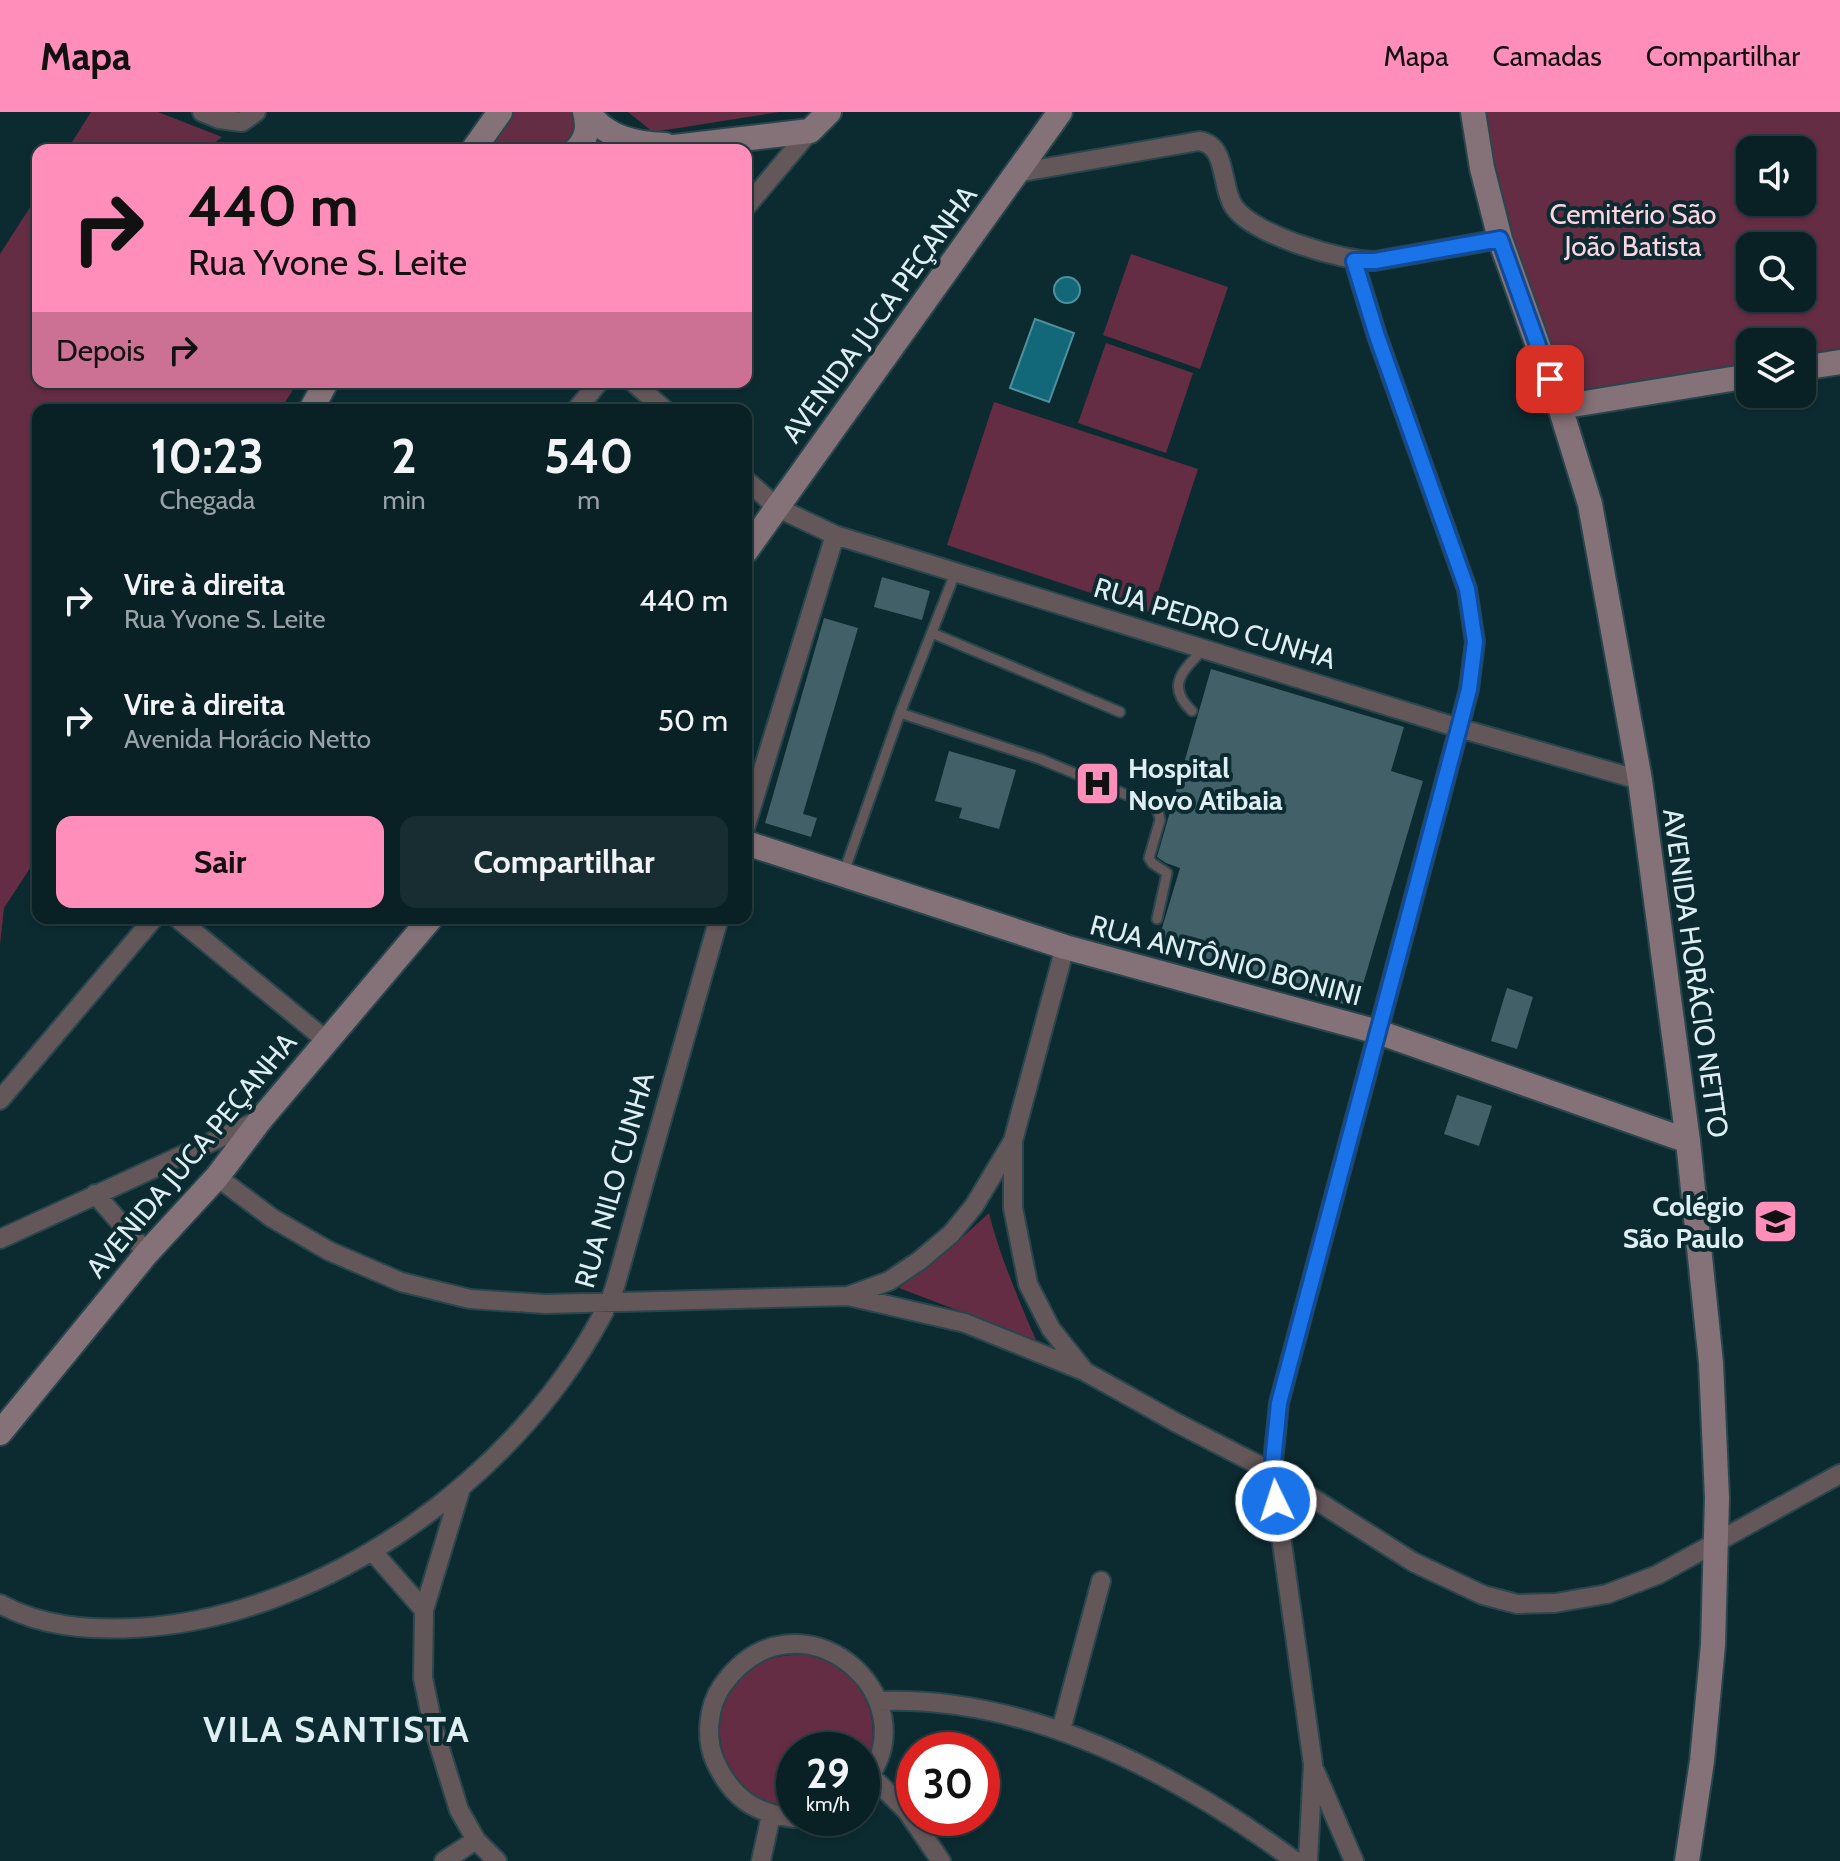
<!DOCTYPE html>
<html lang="pt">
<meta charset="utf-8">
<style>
:root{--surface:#092025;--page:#172d32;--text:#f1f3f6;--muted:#99a3a7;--line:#293e42;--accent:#ff8eba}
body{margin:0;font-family:Cabin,sans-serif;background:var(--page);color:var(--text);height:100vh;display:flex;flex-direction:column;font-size:30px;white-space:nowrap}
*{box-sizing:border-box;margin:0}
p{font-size:26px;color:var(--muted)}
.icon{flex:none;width:44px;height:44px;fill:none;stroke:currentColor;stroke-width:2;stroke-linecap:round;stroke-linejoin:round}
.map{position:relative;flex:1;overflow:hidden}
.panel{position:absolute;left:32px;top:292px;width:720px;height:520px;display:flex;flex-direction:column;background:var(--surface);border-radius:16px;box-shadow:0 2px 6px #0004,0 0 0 2px var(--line)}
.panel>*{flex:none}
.guide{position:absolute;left:32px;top:32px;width:720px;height:244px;border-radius:16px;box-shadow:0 2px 6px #0004,0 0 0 2px var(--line);background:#ff8eba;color:#111;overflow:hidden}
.tools{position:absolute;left:1736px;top:24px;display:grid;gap:16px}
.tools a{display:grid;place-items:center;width:80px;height:80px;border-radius:16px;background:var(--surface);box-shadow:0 2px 6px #0004,0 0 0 2px var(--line);font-size:40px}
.speed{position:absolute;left:776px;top:1620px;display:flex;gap:16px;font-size:40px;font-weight:700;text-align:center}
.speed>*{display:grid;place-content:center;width:104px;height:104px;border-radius:50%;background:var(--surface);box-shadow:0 2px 6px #0004,0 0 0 2px var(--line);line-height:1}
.speed small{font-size:20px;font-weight:400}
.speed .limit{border:12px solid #d22;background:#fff;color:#111}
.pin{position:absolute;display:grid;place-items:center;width:68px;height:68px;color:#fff;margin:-34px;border-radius:16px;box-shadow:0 4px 12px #0006}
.me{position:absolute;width:88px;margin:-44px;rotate:356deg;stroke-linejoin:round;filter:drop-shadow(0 0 6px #0008)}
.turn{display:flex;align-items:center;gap:28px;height:168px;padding:0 24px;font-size:36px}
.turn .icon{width:104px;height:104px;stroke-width:2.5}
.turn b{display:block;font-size:56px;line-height:68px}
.then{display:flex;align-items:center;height:76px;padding:0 24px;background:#0003;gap:16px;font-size:30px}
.eta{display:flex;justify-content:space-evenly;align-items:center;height:136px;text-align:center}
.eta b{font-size:48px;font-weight:700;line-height:56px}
.action{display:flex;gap:16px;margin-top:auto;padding:16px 24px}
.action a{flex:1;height:92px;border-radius:16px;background:var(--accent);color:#111;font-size:32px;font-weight:700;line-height:92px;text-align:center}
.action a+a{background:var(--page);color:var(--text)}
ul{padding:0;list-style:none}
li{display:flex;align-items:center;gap:24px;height:120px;padding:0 24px}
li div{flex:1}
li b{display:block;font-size:30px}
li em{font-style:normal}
header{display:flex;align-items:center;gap:48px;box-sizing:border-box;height:112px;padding:0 40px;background:var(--accent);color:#111}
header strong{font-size:38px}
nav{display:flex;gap:44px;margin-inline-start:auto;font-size:28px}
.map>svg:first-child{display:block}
.green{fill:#652d43;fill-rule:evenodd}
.water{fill:#126878;stroke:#4f909d;stroke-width:2}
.building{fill:#416067}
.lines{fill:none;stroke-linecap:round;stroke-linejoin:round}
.lane-casing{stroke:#29464c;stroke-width:13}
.street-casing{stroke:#29464c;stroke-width:22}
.secondary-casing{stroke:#29464c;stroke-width:28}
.lane{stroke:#63575a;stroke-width:9}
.street{stroke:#63575a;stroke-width:18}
.secondary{stroke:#857278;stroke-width:24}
.route-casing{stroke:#114b97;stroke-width:20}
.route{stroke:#1a73e8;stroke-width:14}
.labels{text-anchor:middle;stroke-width:8;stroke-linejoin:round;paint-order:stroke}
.park-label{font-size:28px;fill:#fed3e2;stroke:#0c2b31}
.street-label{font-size:28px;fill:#deeff3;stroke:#0c2b31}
.poi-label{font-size:28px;font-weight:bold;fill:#deeff3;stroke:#0c2b31;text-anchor:start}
.district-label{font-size:36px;font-weight:bold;letter-spacing:2px;fill:#deeff3;stroke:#0c2b31}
</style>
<header>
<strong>Mapa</strong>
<nav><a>Mapa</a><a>Camadas</a><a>Compartilhar</a></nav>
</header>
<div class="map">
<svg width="1840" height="1749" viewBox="0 0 1840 1749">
<rect width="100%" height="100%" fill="#0c2b31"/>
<path class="green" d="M91,0h67l64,25 -17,13h-138z
M501,0h77l-1,18 -11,20h-81z
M628,0h151l-126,20z
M1485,0h355v240l-38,6v-16h-52v24l-183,29 -57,-155 -17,-73zM1750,38h52v52h-52zM1750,134h52v52h-52z
M38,83v187h260l-18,28h-242v446l-34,52 -4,37v-691z
M1131,142l97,33 -28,82 -97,-34z
M1106,231l87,30 -27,80 -88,-30z
M994,290l204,67 -47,144 -204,-68z
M989,1101c11,44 29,85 47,127l-137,-52 56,-44z
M806,1542c14,5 28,9 40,18 27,23 36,68 16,98v-20h-68v58c-82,-5 -102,-115 -31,-146 14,-7 28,-7 43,-8z"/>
<path class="water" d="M1054 178a13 13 0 1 1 26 0a13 13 0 1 1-26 0Z
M1035,207l39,14 -25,69 -39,-14z"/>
<path class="building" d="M882,465l48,14 -8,29 -48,-13z
M824,506l34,10 -55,186 14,4 -6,19 -46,-14z
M1211,557l193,58 -13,44 32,10 -67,227 -200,-60 24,-80 -14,-5 -9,-6z
M949,639l67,19 -17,59 -40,-11 3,-10 -27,-7z
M1507,876l26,9 -16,52 -26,-8z
M1457,983l35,11 -13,40 -35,-12z"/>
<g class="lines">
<defs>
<path id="lane" d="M932,521l188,79
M1192,599c-27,-25 -9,-41 12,-62
M900,601l140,46 111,46 7,6 2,9 -11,38 3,5 15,10 -10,46
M844,760l56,-159 56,-142"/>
<path id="street" d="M202,0l17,7 23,3 14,-10
M1017,61l182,-32c29,4 21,45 35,66 20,28 107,54 141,54l125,-22
M746,95l64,-76
M633,270l32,28
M576,298l23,-28
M746,368l32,28 57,27 624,193 181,52
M746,713l89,-290
M177,806l150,123
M0,988l154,-182
M1013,1029v67l15,76 23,45 32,40
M217,1065l55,41 57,33 72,31 69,17 75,5 303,-8 117,27 119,48 93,52 95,49 141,90 70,33 34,9 38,-1 52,-9 50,-19 183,-101
M95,1082l52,59
M0,1127l259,-119
M848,1184l41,-15 30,-20 32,-27 23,-28 39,-65 52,-194
M461,1376l-37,122 -1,68 10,48 26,84 17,30 21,21
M373,1440l51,58
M0,1492c42,23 89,26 135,24 191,-10 390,-156 474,-326 6,-12 9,-27 13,-40 7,-25 14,-51 21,-76 25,-89 51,-179 76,-268
M878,1589c151,-6 298,72 417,160
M1061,1618l40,-149
M1315,1659l39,90
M871,1664l35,34 35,51
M794,1706c-40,-5 -62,-20 -79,-57 -10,-23 -7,-55 7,-75 74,-106 216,11 140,100
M444,1749l32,-21
M761,1749l10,-46
M1308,1749l5,-97 -41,-292 7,-69 180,-675 10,-39 6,-47 -8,-53 -90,-253 -23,-75"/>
<path id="secondary" d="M588,0c18,26 47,32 77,33
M1473,0l9,56 18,71 60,168 30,97 50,276 48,361 23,222 6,135 -4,147 -11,116 -15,100
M473,38l27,-38
M576,38c11,-11 13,-23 9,-38
M649,38l161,-19 19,-19
M1802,256l38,-6
M1560,295l190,-31
M311,298l15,-28
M746,439l314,-439
M746,731l319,104 313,85 310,109
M0,1321l147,-180 70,-76 44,-58 170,-201"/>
</defs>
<use href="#lane" class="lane-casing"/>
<use href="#street" class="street-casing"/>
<use href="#secondary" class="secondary-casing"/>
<use href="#lane" class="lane"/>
<use href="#street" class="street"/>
<use href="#secondary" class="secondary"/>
</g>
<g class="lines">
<defs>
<path id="route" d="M1276,1389l-4,-29 7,-69 180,-675 10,-39 6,-47 -8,-53 -90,-253 -23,-75h21l125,-22 50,140"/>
</defs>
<use href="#route" class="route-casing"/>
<use href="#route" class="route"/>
</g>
<defs>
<symbol id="hospital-square" viewBox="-11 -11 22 22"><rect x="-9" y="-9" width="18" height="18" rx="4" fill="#ff8eba" stroke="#0c2b31"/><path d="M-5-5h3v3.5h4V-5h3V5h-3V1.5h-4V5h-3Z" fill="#111"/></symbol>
<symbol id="school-square" viewBox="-11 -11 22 22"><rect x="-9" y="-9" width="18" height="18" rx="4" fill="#ff8eba" stroke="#0c2b31"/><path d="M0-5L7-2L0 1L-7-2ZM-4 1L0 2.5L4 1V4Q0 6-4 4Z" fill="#111"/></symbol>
</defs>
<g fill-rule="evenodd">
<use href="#hospital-square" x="1072" y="646" width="51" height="51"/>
<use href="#school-square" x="1750" y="1084" width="51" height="51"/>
</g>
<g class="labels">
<g class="park-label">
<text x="1633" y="112">Cemitério São<tspan x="1633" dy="32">João Batista</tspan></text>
</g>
<g class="street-label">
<text transform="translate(879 202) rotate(-54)" y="10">AVENIDA JUCA PEÇANHA</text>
<text transform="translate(1215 511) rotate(17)" y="10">RUA PEDRO CUNHA</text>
<text transform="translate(1226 848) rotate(15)" y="10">RUA ANTÔNIO BONINI</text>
<text transform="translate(1696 861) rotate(82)" y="10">AVENIDA HORÁCIO NETTO</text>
<text transform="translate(191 1043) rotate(-50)" y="10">AVENIDA JUCA PEÇANHA</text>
<text transform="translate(614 1068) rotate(-74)" y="10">RUA NILO CUNHA</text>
</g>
<g class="poi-label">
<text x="1128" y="666">Hospital<tspan x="1128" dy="32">Novo Atibaia</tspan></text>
<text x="1744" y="1104" text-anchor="end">Colégio<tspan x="1744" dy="32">São Paulo</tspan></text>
</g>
<g class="district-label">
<text x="337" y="1630">VILA SANTISTA</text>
</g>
</g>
</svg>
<div class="tools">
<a><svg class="icon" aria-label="sound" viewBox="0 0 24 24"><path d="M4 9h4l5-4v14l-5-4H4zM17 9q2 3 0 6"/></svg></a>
<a><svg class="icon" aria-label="search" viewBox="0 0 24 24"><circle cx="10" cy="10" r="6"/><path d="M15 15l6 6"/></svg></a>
<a><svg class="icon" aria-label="layers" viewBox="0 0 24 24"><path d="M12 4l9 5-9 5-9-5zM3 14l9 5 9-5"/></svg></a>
</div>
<div class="speed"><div>29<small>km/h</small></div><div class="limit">30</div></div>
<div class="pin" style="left:1550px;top:267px;background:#d93025"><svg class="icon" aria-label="arrive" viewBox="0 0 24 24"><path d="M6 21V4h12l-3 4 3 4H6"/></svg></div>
<svg class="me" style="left:1276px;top:1389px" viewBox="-20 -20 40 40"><circle r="17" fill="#1a73e8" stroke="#fff" stroke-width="3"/><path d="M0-11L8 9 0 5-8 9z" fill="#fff"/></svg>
<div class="guide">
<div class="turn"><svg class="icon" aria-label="right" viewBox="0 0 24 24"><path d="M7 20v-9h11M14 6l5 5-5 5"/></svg><div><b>440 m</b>Rua Yvone S. Leite</div></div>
<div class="then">Depois<svg class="icon" aria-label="right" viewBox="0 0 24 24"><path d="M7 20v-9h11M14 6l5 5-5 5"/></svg></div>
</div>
<section class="panel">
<div class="eta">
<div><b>10:23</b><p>Chegada</p></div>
<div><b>2</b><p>min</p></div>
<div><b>540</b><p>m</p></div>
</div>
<ul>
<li><svg class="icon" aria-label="right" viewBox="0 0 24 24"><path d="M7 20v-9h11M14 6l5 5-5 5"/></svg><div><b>Vire à direita</b><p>Rua Yvone S. Leite</p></div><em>440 m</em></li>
<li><svg class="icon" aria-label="right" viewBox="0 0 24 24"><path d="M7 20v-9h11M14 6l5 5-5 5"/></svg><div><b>Vire à direita</b><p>Avenida Horácio Netto</p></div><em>50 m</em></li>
</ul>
<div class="action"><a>Sair</a><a>Compartilhar</a></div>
</section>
</div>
